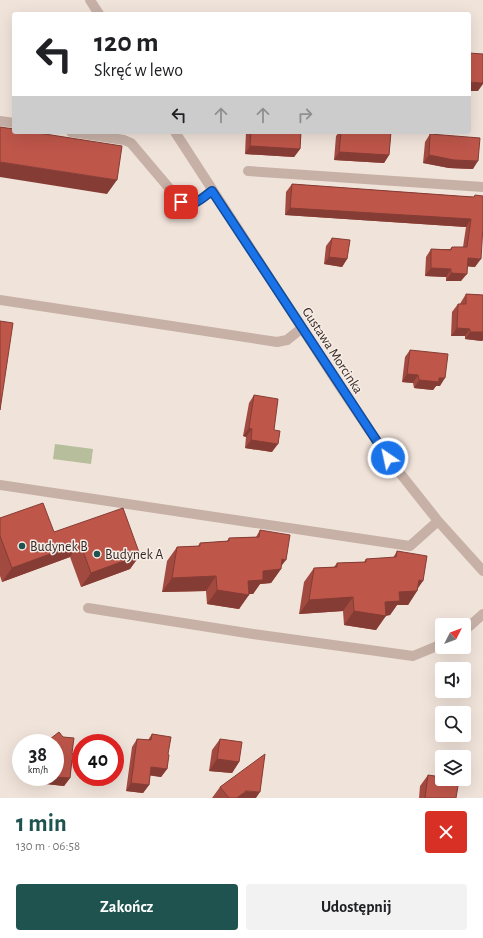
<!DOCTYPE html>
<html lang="pl">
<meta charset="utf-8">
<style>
:root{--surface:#fff;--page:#f2f2f2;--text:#202124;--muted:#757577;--accent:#1f534f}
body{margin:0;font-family:"Alegreya Sans",sans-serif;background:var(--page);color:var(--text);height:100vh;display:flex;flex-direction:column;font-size:15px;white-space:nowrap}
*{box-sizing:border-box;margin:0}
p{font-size:13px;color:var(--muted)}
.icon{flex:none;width:22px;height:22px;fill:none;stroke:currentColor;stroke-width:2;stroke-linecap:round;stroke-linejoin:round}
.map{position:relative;height:798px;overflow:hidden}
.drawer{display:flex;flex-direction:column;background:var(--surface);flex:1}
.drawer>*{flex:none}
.top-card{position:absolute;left:12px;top:12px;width:459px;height:122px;border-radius:4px;box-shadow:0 4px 16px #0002;background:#fff;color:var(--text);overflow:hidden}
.needle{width:26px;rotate:48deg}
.fabs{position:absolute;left:435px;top:618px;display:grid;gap:8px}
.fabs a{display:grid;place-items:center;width:36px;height:36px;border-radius:4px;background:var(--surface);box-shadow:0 4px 16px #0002;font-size:20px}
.speed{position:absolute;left:12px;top:734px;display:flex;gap:8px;font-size:20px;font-weight:700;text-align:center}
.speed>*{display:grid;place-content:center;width:52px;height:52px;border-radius:50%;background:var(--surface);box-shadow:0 4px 16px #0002;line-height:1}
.speed small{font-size:10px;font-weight:400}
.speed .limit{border:6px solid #d22;background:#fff;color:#111}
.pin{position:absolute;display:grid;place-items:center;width:34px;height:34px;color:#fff;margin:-17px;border-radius:8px;box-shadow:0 2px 6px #0006}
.me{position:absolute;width:44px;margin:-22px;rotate:326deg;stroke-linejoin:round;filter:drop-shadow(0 0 3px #0008)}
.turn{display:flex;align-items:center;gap:14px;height:84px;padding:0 16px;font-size:18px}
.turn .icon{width:52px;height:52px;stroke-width:2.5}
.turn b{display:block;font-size:28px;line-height:34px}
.lanes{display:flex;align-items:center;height:38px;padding:0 16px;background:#0003;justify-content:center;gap:20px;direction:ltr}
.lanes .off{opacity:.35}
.round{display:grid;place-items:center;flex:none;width:42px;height:42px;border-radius:4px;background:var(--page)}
.head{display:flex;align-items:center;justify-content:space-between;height:68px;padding:0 16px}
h1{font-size:24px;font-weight:700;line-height:30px;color:var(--accent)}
.primary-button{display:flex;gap:8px;margin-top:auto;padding:8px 16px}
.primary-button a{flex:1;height:46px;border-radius:4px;background:var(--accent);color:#fff;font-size:16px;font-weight:700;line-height:46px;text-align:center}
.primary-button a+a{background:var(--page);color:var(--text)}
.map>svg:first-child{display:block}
.green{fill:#b7be9b}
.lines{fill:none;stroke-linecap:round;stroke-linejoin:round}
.minor{stroke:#c7b1a7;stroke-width:10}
.wall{fill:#a34a40}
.shaded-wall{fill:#853c34}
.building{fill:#be564a;stroke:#853c34}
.route-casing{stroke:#114b97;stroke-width:10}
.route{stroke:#1a73e8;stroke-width:7}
.poi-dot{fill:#1f534f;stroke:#f8ede6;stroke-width:1.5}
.labels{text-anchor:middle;stroke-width:3;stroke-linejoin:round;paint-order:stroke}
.street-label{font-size:14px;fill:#342a27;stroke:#f8ede6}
.poi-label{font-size:14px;fill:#342a27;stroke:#f8ede6;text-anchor:start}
</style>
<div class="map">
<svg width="483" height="798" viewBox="0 0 483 798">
<rect width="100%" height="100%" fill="#f0e3da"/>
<path class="green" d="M55,444l38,5 -2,15 -38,-5z"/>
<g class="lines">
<path class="minor" d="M90,0l9,14
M0,121l14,2
M71,132l53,8 7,3 50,59c12,7 22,-5 31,-11
M175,132l162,250 51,76 50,63 45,50
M248,171l235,16
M0,300l277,42 10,-2 15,-12
M0,485l410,61 28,-25
M88,608l165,26 160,22 29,-12
M464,631l19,-17"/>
</g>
<path class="wall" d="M246,132h55l-1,17 -6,8 -49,-3z
M339,132h52l-2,23 -5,8 -50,-3 2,-24z
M430,134l43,35 -24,-1 -26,-5 2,-21z
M292,184l182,13 1,-2v72l-8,-1 -6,15h-15v-4l-21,-1 1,-19 5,-8h19l2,-2h11l3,-20 -181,-12 1,-23z
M332,238l15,21 -5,8 -18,-3 2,-18z
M466,294l17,1v45l-1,1 -17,-2v-3h-14l1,-24 6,-8h2l1,-2z
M410,350l30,36h-4l-3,4 -19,-2 -1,-5 -11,-1 3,-25z
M254,395l20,35 -2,22 -27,-4 1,-11 -3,-1 6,-33z
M0,518l54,14 86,23 -10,14 -49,18 -11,-30 -68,25 -2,-6z
M260,530l21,36v3l-10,14 -11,1 -7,10h-4l-10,15 -32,-5 -1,-13 -44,1 5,-31 10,-14 21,-1 2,-3 27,-2 2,-3 27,-1z
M397,551l21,37 -1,3 -9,14h-11l-7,10 -5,1 -9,14 -32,-5 -1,-14 -44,3 5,-32 10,-14 20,-1 3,-4 27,-1 2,-3 27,-1z
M152,734l16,20 -1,15 -6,8 -11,-2 -1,10 -6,8 -17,-2 6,-44 5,-8 11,1z
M50,739l22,14 3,4 -4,5 -1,16 -6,8 -18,-2 1,-7h-4h12v-34h-8z
M220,739l19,23 -7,11 -23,-2 3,-21z
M428,775l28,23h-37l1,-12z
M220,787l36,11h-44z"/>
<path class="shaded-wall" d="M469,82l14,1v1l-5,7h-9z
M250,146l50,3 -6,8 -49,-3z
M339,152l50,3 -5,8 -50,-3z
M429,155l49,6 -5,8 -24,-1 -26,-5z
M0,162l117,18 -10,14 -107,-17z
M290,208l181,11 -5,8 -181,-12z
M329,257l18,2 -5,8 -18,-3z
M468,258l13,1 -6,8 -13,-1z
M431,268l20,1 -5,8 -21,-1z
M451,273l16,1 -6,7h-15z
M457,328l13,1 -5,7h-14z
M470,332h13v8l-1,1 -17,-2z
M407,374l11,1 -5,8 -11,-1z
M439,378h6l-5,8h-4l-3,4 -19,-2 5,-8z
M249,428l3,1 -6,8 -3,-1z
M251,440l27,4 -6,8 -27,-4z
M80,543l-10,14 -68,25 10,-14z
M140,555l-10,14 -49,18 10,-14z
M282,559l4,1 -7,9h2l-10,14 -11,1 -7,10h-7l3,1 -10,14 -32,-5 10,-14 31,-9 15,-10z
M216,576l-10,15 -44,1 10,-14z
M419,580l4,1 -7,10h1l-9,14h-11l-7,10 -6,1h2l-10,14 -32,-5 10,-14 31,-9 14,-10z
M353,597l-10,14 -44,3 10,-14z
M217,759l22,3 -7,11 -23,-2z
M151,767l16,2 -6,8 -15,-2z
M51,777h4l15,1 -6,8 -18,-2z
M131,783l18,2 -6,8 -17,-2z
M246,791l14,1 -4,6h-19z"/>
<path class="building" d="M469,53l14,1v29l-14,-1z
M0,127l14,2v3h18l90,14 -5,34 -117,-18z
M251,132h50l-1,17 -50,-3z
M341,132h50l-2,23 -50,-3z
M430,134l50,4 -2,23 -24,-1 -25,-5z
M292,184l166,12 16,1 1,-2 8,1v30l-2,33 -13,-1 -1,16 -16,-1v-4l-20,-1v-19l20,1 1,-3h15l4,-28 -181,-11z
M332,238l18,2 -3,19 -18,-2z
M466,294l17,1v37h-13v-3l-13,-1 1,-24h8z
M0,321l13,2 -13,87z
M410,350l38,4 -3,24h-6v4l-20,-2 -1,-5 -11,-1z
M254,395l24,4 -4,31 6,1 -2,13 -27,-4 1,-11 -3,-1z
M43,503l11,29 69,-24 17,47 -49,18 -11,-30 -68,25 -12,-32v-18z
M260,530l30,5 -4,25 -4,-1 -1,10 -18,2v9l-15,1 1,14 -32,-5 -1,-14 -44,2 5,-31 23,-1v-3l29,-2v-3l30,-1z
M397,551l30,5 -4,25 -4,-1 -2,11 -18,1 1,9 -15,1 1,14 -32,-5 -1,-14 -44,3 5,-32 23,-1v-4l29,-1v-3l30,-2z
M59,732l4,5 11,1 -2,15 3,4 -3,3 -2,18 -15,-1v-34h-6l1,-4z
M152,734l19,3 -3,17 1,1 -2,14 -16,-2 -2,18 -18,-2 6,-44 14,1z
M220,739l22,3 -3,20 -22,-3z
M265,754l-5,38 -14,-1 -9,7h-8l-9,-11z
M428,775l14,2v2l17,1 -3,18h-31z"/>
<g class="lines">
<defs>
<path id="route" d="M181,202c12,7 22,-5 31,-11l176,267"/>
</defs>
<use href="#route" class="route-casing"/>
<use href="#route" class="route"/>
</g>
<g class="poi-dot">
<circle cx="22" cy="546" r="4"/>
<circle cx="97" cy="554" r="4"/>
</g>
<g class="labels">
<g class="street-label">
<text transform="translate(333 350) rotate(57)" y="5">Gustawa Morcinka</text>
</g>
<g class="poi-label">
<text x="30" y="551">Budynek B</text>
<text x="105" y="559">Budynek A</text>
</g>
</g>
</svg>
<div class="fabs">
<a><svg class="needle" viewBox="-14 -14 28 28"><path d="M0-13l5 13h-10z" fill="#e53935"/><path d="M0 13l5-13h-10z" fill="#757577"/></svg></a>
<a><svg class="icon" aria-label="sound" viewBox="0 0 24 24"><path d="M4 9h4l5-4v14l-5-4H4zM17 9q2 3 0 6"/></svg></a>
<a><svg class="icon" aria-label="search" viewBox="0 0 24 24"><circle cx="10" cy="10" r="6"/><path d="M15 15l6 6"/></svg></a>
<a><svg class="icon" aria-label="layers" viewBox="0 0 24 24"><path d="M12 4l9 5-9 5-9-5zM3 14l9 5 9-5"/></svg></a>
</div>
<div class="speed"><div>38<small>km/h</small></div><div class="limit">40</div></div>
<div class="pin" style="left:181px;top:202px;background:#d93025"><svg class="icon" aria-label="arrive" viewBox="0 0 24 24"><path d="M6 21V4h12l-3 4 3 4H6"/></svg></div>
<svg class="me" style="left:388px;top:458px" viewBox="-20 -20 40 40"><circle r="17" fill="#1a73e8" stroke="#fff" stroke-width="3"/><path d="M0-11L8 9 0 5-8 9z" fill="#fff"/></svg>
<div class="top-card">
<div class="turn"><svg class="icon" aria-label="left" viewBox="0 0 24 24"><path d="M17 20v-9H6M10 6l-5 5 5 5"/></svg><div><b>120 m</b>Skręć w lewo</div></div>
<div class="lanes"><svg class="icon" aria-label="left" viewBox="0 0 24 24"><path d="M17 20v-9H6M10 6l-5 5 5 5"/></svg><svg class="icon off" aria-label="ahead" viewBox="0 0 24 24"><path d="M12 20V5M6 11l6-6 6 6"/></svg><svg class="icon off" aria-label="ahead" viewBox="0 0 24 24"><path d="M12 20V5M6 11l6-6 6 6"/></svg><svg class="icon off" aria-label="right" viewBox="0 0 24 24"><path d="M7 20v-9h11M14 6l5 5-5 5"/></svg></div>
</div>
</div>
<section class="drawer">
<div class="head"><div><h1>1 min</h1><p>130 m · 06:58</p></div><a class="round" style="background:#d93025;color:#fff"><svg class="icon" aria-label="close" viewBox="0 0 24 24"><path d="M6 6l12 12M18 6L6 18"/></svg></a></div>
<div class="primary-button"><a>Zakończ</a><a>Udostępnij</a></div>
</section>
